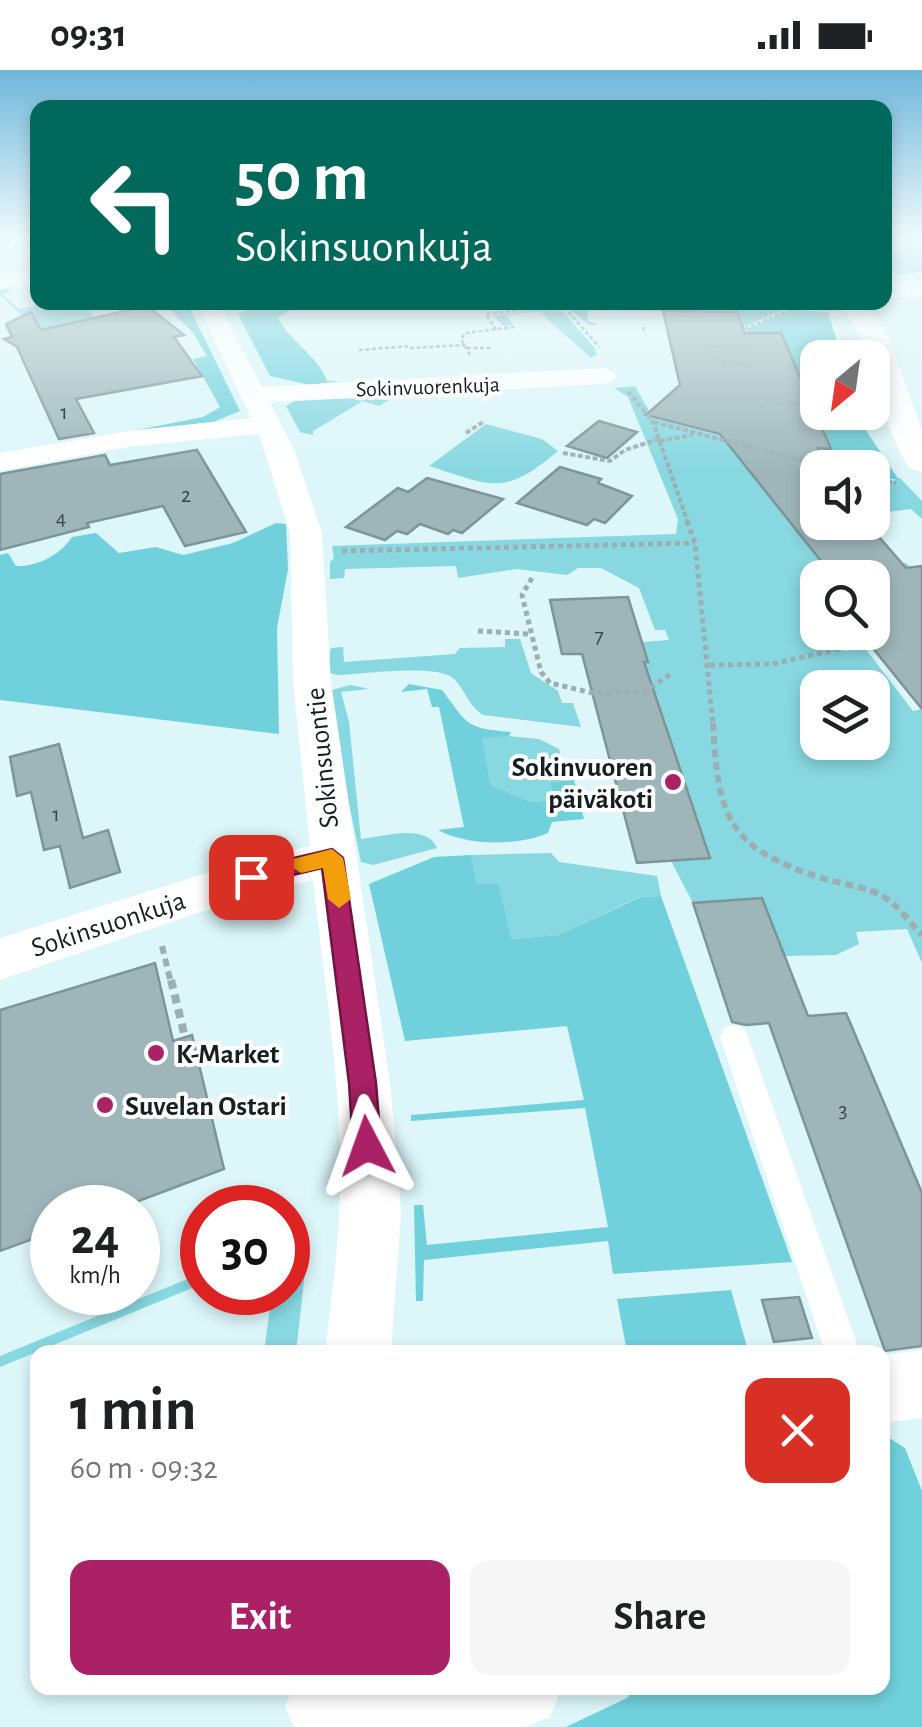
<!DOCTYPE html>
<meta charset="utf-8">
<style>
:root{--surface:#fff;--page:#f6f6f6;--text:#202124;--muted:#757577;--accent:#aa2166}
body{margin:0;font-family:"Alegreya Sans",sans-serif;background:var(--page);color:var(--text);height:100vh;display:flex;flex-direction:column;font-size:38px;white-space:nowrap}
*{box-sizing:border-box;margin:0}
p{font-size:32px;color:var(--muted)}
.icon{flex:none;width:55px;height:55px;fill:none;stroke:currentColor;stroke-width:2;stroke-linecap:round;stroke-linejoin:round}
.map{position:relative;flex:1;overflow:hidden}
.drawer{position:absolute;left:30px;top:1275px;width:860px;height:350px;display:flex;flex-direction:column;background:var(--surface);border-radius:20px;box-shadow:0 5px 15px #0003}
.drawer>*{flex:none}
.hud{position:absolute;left:30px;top:30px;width:862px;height:210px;border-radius:20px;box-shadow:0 5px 15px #0003;background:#00695c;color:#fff;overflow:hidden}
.needle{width:65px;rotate:209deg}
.buttons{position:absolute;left:800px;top:270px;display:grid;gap:20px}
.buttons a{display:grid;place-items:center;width:90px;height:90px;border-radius:20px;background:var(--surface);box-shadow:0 5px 15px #0003;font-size:50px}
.speed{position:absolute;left:30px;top:1115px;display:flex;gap:20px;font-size:50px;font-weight:700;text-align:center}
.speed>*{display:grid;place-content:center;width:130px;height:130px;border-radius:50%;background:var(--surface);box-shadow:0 5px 15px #0003;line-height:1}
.speed small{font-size:25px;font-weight:400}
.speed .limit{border:15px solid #d22;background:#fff;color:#111}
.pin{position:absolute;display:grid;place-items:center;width:85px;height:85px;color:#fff;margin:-42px;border-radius:20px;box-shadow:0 5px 15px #0006}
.me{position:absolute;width:110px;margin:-55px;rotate:356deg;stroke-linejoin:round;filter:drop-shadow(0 0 8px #0008)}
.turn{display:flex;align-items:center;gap:35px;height:210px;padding:0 40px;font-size:45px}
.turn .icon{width:130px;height:130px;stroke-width:2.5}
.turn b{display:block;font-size:70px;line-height:85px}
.round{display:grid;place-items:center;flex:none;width:105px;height:105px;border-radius:20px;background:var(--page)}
.head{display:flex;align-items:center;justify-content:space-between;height:170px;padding:0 40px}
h1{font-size:60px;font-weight:600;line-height:75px}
.button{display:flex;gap:20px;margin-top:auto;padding:20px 40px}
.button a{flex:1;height:115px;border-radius:20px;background:var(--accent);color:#fff;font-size:40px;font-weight:600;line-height:115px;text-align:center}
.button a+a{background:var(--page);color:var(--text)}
.status{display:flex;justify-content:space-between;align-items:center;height:70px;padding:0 50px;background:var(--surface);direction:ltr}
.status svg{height:28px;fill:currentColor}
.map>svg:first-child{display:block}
.green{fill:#88d8e1;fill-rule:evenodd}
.forest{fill:#70d1dd}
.building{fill:#9eb6ba;stroke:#7d9598;stroke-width:2.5}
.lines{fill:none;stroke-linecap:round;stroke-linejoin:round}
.path-far4{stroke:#9bafb2;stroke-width:2.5;stroke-dasharray:4 2.5;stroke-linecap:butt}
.path-far3{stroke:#9bafb2;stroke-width:4;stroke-dasharray:5 2.5;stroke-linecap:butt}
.path-far2{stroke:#9bafb2;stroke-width:5;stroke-dasharray:5 4;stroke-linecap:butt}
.path-far1{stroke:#9bafb2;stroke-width:6;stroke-dasharray:8 5;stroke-linecap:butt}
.path{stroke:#9bafb2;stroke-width:8;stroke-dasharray:9 6;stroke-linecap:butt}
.service{fill:#fff;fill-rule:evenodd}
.minor{fill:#fff;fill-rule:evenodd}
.tertiary{fill:#fff;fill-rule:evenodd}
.route{fill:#aa2166;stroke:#6e1542;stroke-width:2.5}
.slow{fill:#f59e0b}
.poi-dot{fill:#aa2166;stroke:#fff;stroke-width:4}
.labels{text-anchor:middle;stroke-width:8;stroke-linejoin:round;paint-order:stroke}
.far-street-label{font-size:22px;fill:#162021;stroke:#fff}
.number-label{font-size:22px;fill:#384647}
.street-label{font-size:28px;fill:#162021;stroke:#fff}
.poi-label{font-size:28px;font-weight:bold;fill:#162021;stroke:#fff;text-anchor:start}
</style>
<div class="status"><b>09:31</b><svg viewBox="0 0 49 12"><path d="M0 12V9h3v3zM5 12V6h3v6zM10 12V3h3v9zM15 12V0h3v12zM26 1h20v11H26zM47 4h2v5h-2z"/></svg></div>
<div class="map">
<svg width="922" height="1657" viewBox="0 0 922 1657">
<rect width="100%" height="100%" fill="#dcf6f9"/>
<path class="green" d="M6,217l6,4 -10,3 17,15 33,-6h19l17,6 7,11 -51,16 -44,-41v-7z
M540,239l22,2 32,36 3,8 -6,3c-17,-17 -34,-28 -51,-47l-34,4 7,10 -10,1 -10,-10z
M635,316l18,32 185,49 -20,1 -57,17 64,81 81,-3 4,4 -38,11h-54v54l43,1 5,5 -27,5 5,8 21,-3 48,63 9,-2v254l-15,-34 -51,3 3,12 -23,11 -51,1 -23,-58 -69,5 -22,-42 39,-3 -79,-195 17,-1 -6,-20 27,-2 -4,-10h-10l-16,-42 -38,-20h-23l-11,7 -50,-6 -59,9 -2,-12 -111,3 -1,9 -14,1v-17l4,-4 -2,-12 344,-12 2,-15 -50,-122 -14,-9zM818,618h54v54h-54z
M386,327l3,3 -10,6 -16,-5 -50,30v4l-13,-3 -14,-26 8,-5z
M486,354l56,15 16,12c-54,46 -66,35 -129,15z
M873,406l20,5 7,-3 22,23v18l-11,-10 -23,3 -15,-9z
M505,569h15l11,34 27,18 4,12h11l8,24 -98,-12c-15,-10 -17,-24 -29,-36 -15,-16 -92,-5 -116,-4l-12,-3 5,-24 12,-1 1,15 111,-8 5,-6 45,-1z
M350,615l19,4 -28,3 8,30 12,117c24,-3 66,-16 76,9l-64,17 -12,-3 -34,-164 5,-8z
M498,665l41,4 20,10 8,31 -17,2 3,18 -22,2 -42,-17 -8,-47z
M551,783l8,9 98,14 4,20 -21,1 -82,38 -48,4 -11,-55h-22l-6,-29z
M288,1169l15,1 5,6 -12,106h-32l8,-59 16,-1z
M202,1203v11l-202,83v-11z"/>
<path class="forest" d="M885,169h37v33l-25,2 -12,-6z
M268,232h278l2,2 -251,2 -19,12c13,25 40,38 49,63h12l-29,4 -40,-9 -32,-62z
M575,232h226l20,5 -37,2 -40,18 -6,-1 -2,-14 -149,-2 1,11 11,4h-10l-20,-17z
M164,233l24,2 52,106 -27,11 -81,9 71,-14 17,-10 -27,-48 14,-3 -14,-23z
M791,240l37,2 14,45 -24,1v54l41,1 6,16 34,51 -26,-4 -1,-8 -34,-1 -73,-20 66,1 -50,-114 -33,-1 -1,-4z
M276,453l10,1 2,45 -11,59 2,106 -279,-34v-145l8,-2 8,13c22,1 45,-12 56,-29l24,-4 23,20 37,-6 27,8 50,-12z
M409,614l33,6c26,34 22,38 69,42l-2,4 -27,2 8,47 41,17 22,-2 -3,-18 24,-2 10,39 -32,3 -4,11c-29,13 -82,13 -110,-3l26,-3 -25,-120h-7l-5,-18 -26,3z
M471,785l6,29h22l12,55 47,-4 83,-38 20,-1 131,366 -179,12 -5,-33 -184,19 -1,41h-7l-2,-96h9l4,40 181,-18 -23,-119 -174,13v-6l173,-15 -17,-74 -162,15 -36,-157 65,-27z
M731,1220l16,57h63l2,5h-185l-10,-53z
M883,1364l22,14 17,43v236h-356l61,-29 9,-10h246z"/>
<path class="building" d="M147,236l37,29 -10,2 28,39 -126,23 18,34 -35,6 -42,-92 -13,-8 8,-2 -6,-13 25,-12 10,18z
M663,241l74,1 8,21h36l50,116 -13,-1v74h48l40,46 16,-2v143l-50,-62v-86l-47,5 -105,-132 -74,-19 34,-30z
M599,351l38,11 -30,26 -40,-12z
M197,380l49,82 -61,14 -22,-40 -76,17 2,4 -89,23v-76l105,-19 5,10z
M560,397l41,12 -3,4 34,13 -27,27 -11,-4 -7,6 -70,-22z
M427,408l76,21 -41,34 -9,-3 -5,4 -28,-10 -13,10 -10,-3 -12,9 -39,-13 52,-39 10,4z
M628,527l20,65h-4l66,196 -73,5 -55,-209h-20l-12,-54z
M59,674l24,94 25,-8 12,42 -50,16 -10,-42 -16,4 -13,-58 -14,4 -7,-39z
M762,828l46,118 38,-3 76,180v153l-37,5 -116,-328 -23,2 -14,-3 -39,-119z
M155,893l18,78 19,-6 32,134 -104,39h-68v24l-52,19v-241z
M799,1227l13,41 -38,4 -12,-42z"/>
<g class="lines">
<path class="path-far4" d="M0,170l16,7
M560,232l39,45
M660,232h40
M643,257l2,7
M745,259l45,-20h36
M496,260l-10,-16 76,-9
M410,278l55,-3
M467,278h25
M359,280l51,-4
M470,285l-9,-16 4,-6 49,-6
M744,295l-28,-5 -8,-10 5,-4h35"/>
<path class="path-far3" d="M729,292l23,4
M628,321l25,31 35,101
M760,335l58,-3
M654,352l177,46
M466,363l17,-11
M660,371l33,-6
M563,383l47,8 15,-11 34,-11
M872,408l24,5"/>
<path class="path-far2" d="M687,451l8,22 18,182
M342,481l353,-8
M532,508l-10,17 19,77 9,11 43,10 52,-2 26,-17
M478,561l51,3
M710,595l62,-1 97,-22"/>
<path class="path-far1" d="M713,653c5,97 16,126 112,156 18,5 43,8 59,18 14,8 26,26 38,38
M162,876l9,37"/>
<path class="path" d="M171,910l14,57"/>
<path class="service" d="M734,955l10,3 4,9 112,315h-35l-105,-315 4,-9z"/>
<path class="minor" d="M38,198v13l-38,9v-12z
M196,232h22l44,85 343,-19 13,8 -13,8 -335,18 24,47 28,84 9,149 59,401 9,95 2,37 -10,137h-66c5,-45 12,-91 14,-137 6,-111 -14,-225 -26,-335l-59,14 -254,86v-42l251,-79 59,-13 -17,-164 -3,-149 -31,-99 -131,13 -128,24v-18l128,-22 123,-13z
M922,1280v68l-40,5v-68z
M293,1618h269l-12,29 -25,10h-231l-9,-21z"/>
<path class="tertiary" d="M922,213v14l-37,1v-14z
M840,232h25l23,34 34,94v42l-12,-3 -5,-7c-16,-34 -33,-66 -33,-104h-6l-6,-22z"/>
</g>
<linearGradient id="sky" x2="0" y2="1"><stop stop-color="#6eb6da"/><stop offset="0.42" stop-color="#effbfc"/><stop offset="1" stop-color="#effbfc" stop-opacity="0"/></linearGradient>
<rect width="922" height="401" fill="url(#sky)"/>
<path class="route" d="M332,779l11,9 33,225 5,63 -4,10 -10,4 -10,-4 -4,-10 -4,-63 -27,-215 -71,17 -11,-8 11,-9z"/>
<path class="slow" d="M332,779l11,9 8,41 -12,9 -11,-9 -5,-31 -22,5 -12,-8 4,-6z"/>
<g class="poi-dot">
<circle cx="673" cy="712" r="10"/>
<circle cx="156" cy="983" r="10"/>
<circle cx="105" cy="1035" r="10"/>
</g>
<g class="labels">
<g class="far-street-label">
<text transform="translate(428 316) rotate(-2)" y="8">Sokinvuorenkuja</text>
</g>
<g class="number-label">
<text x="64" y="349">1</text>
<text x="186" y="432">2</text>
<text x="61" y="455">4</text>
<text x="599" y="573">7</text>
<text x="56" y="751">1</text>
<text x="843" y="1047">3</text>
</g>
<g class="street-label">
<text transform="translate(321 688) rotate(-96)" y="10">Sokinsuontie</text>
<text transform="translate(108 853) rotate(-18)" y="10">Sokinsuonkuja</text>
</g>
<g class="poi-label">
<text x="653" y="706" text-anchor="end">Sokinvuoren<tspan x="653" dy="32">päiväkoti</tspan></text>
<text x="176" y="993">K-Market</text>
<text x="125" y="1045">Suvelan Ostari</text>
</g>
</g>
</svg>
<div class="buttons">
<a><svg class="needle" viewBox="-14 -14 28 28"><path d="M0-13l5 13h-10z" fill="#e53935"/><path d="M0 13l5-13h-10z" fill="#757577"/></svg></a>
<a><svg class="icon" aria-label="sound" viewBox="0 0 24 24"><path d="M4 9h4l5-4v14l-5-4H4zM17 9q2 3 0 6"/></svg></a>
<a><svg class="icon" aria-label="search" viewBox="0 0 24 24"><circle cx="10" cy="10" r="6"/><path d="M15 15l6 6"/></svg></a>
<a><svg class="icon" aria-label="layers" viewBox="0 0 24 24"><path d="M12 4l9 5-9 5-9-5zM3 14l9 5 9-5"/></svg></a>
</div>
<div class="speed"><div>24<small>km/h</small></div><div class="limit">30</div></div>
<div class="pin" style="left:251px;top:807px;background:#d93025"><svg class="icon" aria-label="arrive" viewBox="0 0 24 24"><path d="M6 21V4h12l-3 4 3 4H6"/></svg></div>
<svg class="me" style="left:367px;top:1076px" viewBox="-20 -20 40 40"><path d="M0-17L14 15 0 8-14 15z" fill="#aa2166" stroke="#fff" stroke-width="4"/></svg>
<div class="hud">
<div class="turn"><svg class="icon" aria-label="left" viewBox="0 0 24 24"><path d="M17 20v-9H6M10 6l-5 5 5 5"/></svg><div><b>50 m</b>Sokinsuonkuja</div></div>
</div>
<section class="drawer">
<div class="head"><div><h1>1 min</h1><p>60 m · 09:32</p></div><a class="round" style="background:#d93025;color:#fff"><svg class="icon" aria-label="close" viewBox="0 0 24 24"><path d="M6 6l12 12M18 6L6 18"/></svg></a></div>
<div class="button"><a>Exit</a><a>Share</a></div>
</section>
</div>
